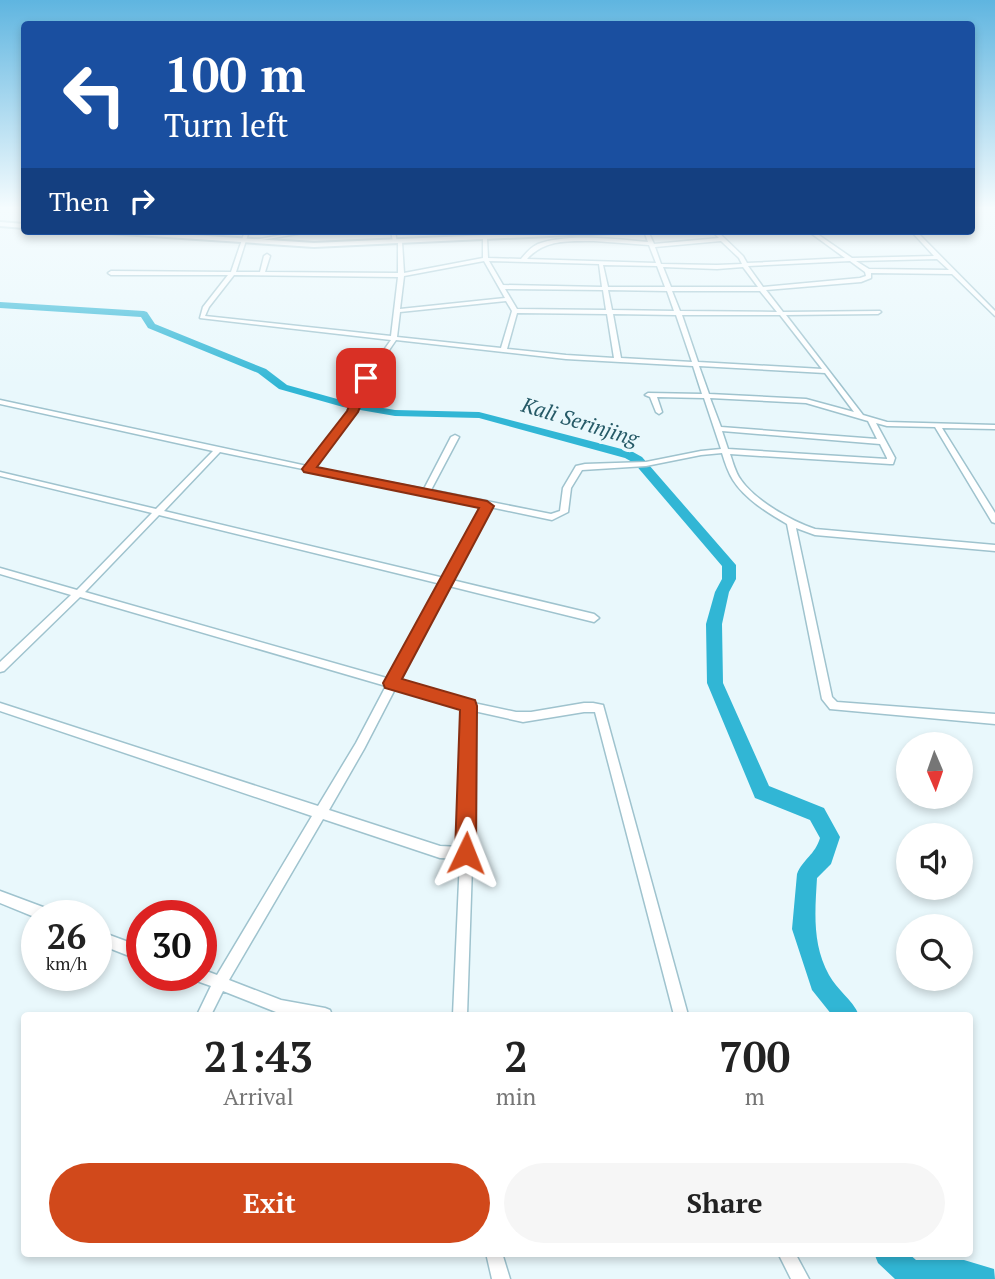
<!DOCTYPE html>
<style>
:root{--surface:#fff;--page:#f6f6f6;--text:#222;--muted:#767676;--accent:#d1491b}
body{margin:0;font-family:"PT Serif",serif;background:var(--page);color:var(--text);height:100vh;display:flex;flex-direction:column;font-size:26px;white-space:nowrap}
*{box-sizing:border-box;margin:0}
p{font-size:23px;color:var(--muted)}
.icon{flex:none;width:38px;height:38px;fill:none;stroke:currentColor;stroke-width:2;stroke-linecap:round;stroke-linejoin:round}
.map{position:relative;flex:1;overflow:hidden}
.sheet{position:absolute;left:21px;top:1012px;width:952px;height:245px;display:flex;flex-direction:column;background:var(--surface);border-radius:7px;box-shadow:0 4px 10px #0003}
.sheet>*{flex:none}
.top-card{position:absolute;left:21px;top:21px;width:954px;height:214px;border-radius:7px;box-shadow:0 4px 10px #0003;background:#1a4fa0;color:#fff;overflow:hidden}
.needle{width:46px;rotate:178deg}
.buttons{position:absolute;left:896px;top:732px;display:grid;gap:14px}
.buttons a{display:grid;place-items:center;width:77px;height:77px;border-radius:50%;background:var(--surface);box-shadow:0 4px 10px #0003;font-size:35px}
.speed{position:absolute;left:21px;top:900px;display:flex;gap:14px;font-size:35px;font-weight:700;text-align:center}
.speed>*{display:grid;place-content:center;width:91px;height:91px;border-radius:50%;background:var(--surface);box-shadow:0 4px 10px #0003;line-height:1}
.speed small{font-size:18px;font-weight:400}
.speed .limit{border:10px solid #d22;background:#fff;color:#111}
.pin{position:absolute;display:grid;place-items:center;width:60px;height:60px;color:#fff;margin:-30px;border-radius:14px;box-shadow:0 4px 10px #0006}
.me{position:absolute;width:77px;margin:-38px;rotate:2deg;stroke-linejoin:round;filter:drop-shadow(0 0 5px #0008)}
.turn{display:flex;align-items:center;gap:24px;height:147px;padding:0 28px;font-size:32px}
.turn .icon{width:91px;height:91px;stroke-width:2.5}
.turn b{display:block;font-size:49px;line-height:60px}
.then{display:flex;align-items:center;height:66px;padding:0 28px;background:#0003;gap:14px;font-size:26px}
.eta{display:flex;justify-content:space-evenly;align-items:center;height:119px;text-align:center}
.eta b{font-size:42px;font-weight:800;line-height:49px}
.button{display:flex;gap:14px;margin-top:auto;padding:14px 28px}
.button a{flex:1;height:80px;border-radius:42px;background:var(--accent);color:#fff;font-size:28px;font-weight:800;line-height:80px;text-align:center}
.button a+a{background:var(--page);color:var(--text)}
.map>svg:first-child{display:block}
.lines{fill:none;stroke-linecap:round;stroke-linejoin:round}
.river{fill:#31b6d5;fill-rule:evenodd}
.minor-casing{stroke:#9fc3ce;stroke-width:3}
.major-casing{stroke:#9fc3ce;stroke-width:4}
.minor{fill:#fff;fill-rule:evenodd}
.major{fill:#fff;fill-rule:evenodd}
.route{fill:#d1491b;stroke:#882f12;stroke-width:2}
.labels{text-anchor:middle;stroke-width:7;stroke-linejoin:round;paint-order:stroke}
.water-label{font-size:21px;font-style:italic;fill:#265a67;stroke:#e9f8fc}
</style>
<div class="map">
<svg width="995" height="1279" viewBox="0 0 995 1279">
<rect width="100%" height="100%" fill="#e9f8fc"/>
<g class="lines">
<path class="river" d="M0,302l144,9 3,1 8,12 111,45 21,16 61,17 47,8 84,2 154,40 9,5 94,108v14l-7,13 -7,32 1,59 46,103 55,22 16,29 -9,27 -14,14c-2,34 -5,66 12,97 8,15 23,24 30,40h-27l-20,-25 -20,-61 5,-55c6,-15 18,-19 23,-36l-10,-18 -55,-22 -48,-115 -1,-59 9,-32 7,-13v-13l-88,-103 -9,-5 -146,-40 -84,-2 -52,-9 -64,-18 -21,-16 -110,-45 -7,-11 -141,-9z
M874,1253h34l8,7h48l30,9 1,10h-100l-17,-16z"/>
<defs>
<path id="minor" d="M245,231h4l-13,41h24l4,-16 3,-2 3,2 -5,16 133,1v-31l2,-1 2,1 2,31 79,-15v-20l2,-1 2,1 1,20 33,1c5,-6 10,-12 17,-15 27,-11 81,-5 110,-2l-4,-11h4l6,13 65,-6 -7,-7h5l26,25 4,7 98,-5 -37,-27h5l39,27 82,-2 -23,-25h5l79,80v5l-43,-42 -81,-1v5l-10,4 -95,8 17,22 97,-1 1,1 -3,2 -92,1 77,100 24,7 108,3v4l-53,-1 53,85v10l-3,-1 -57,-95 -48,-1 -11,-3 19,35 -2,6h-3l-160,-10c3,8 5,18 11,26 15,21 50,41 74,49l180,16v6l-180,-16 -19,-7 36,169 5,5 158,12v10l-165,-15 -8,-10 -35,-175c-19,-11 -42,-25 -54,-44 -5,-8 -8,-17 -11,-27l-21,2 -55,11 -64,4 -11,18 -3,24 -16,8 -62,-13 -38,73 142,34 5,4 -5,4 -145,-36 -50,96 70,20 47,10h15l53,-9h9l10,2 85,310h-14l-79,-303h-11l-61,10 -49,-11 1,66 -8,238h-14l7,-156 -20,-1 -117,-39 -94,161 52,20 44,8 5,2 2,5 -51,-1 -58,-23 -12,24h-14l14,-29 -17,-6 -2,-5h9v-6l16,6 95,-159 -312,-105v-8l318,103 38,-63 30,-57 -306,-89 -76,74 -4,1v-10l71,-67 -71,-21v-6l77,22 75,-77 -152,-37v-4l156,37 57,-58 -213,-47v-4l307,66 42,-54 15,-34 27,-38 -191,-22 3,-11 25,-32h-117l-3,-2 3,-2 120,1zM594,241l55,4 7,18 -129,-4c18,-20 42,-18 67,-18zM721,241l18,17 3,6 -25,1 -56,-1 -6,-17zM937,259l12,11 -80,-1 -13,-8zM484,261l21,37 -105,11 4,-33zM489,261l110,3 3,23 -99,-2zM850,261l15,11 1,4 -6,2 -97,9 -15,-21zM603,265l54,1 8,21h-57zM663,267l54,2 26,-2 15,20h-87zM234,275l164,2 -7,59 -186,-20 4,-9zM505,289l98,1 3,20 -89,-1zM608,290l59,1 7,20 -62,-1zM672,291h88l17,21 -97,-1zM506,301l6,10 -11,37 -104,-11 3,-25zM517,313l90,1 7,44 -48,-3 -59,-6zM613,314l63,1 16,47 -71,-4zM682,315h98l42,54 -124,-7zM396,340l170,19 127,7 9,28 -54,-1 -3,2 5,2 6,15 3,2 3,-2 -5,-15 47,1 17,51 -20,2 -55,11 -61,2 -9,2 -13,22 -3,23 -9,3 -120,-24 28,-53 -4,-2 -4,2 -27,52 -110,-21 41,-56 15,-34zM699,366l126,7 29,39 -48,-13 -97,-5zM710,398l96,5 62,18 9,18 -156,-12zM722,431l158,13 7,14v1l-159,-10zM220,452l263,54 -39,72 -280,-67zM159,515l282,69 -51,95 -305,-87zM395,689l69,20 -1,68 -3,70 -20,-1 -111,-36 35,-61z
M304,231h11l-65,11 -2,-1z
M391,231h4l2,12 -4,-1z
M0,891l51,19 1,5h-15v3l-37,-15z
M96,930l46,17v14l-46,-18z
M486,1253h16l8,26h-18z
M778,1253h17l14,26h-18z"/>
<path id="major" d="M0,222l24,2v4l-24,-2z
M104,231h30l180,12 259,-12h42l-3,2 -298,14 -207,-14z"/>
</defs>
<use href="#minor" class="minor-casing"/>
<use href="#major" class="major-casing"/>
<use href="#minor" class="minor"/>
<use href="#major" class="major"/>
</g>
<linearGradient id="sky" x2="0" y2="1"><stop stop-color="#5fb5e0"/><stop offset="0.54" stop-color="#f5fcfe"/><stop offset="1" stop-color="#f5fcfe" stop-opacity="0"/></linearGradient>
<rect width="995" height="385" fill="url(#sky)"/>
<path class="route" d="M366,375l6,3 -14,34 -41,55 170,34 7,5 -92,173 73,21 2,6 -1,147 -3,7 -7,3 -8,-3 -3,-7 5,-143 -75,-22 -2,-5 96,-175 -175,-36 -2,-3 45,-58 14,-33z"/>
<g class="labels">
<g class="water-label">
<text transform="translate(580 422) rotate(17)" y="7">Kali Serinjing</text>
</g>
</g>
</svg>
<div class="buttons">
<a><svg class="needle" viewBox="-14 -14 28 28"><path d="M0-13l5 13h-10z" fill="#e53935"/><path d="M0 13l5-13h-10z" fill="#767676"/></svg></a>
<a><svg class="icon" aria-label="sound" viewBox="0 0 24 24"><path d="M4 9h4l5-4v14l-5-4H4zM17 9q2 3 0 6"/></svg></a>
<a><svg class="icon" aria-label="search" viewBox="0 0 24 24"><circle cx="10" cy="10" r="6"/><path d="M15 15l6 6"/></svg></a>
</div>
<div class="speed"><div>26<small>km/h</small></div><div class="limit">30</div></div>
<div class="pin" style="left:366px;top:378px;background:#d93025"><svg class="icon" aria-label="arrive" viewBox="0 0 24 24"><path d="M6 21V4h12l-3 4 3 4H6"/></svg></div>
<svg class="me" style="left:466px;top:853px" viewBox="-20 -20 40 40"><path d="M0-17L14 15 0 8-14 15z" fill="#d1491b" stroke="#fff" stroke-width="4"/></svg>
<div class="top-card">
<div class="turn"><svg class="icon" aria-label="left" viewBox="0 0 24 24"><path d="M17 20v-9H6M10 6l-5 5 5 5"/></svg><div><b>100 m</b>Turn left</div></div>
<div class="then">Then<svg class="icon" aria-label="right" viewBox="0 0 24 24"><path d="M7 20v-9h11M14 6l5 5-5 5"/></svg></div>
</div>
<section class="sheet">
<div class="eta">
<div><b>21:43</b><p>Arrival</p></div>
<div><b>2</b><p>min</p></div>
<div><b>700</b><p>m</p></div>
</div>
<div class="button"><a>Exit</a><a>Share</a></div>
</section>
</div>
